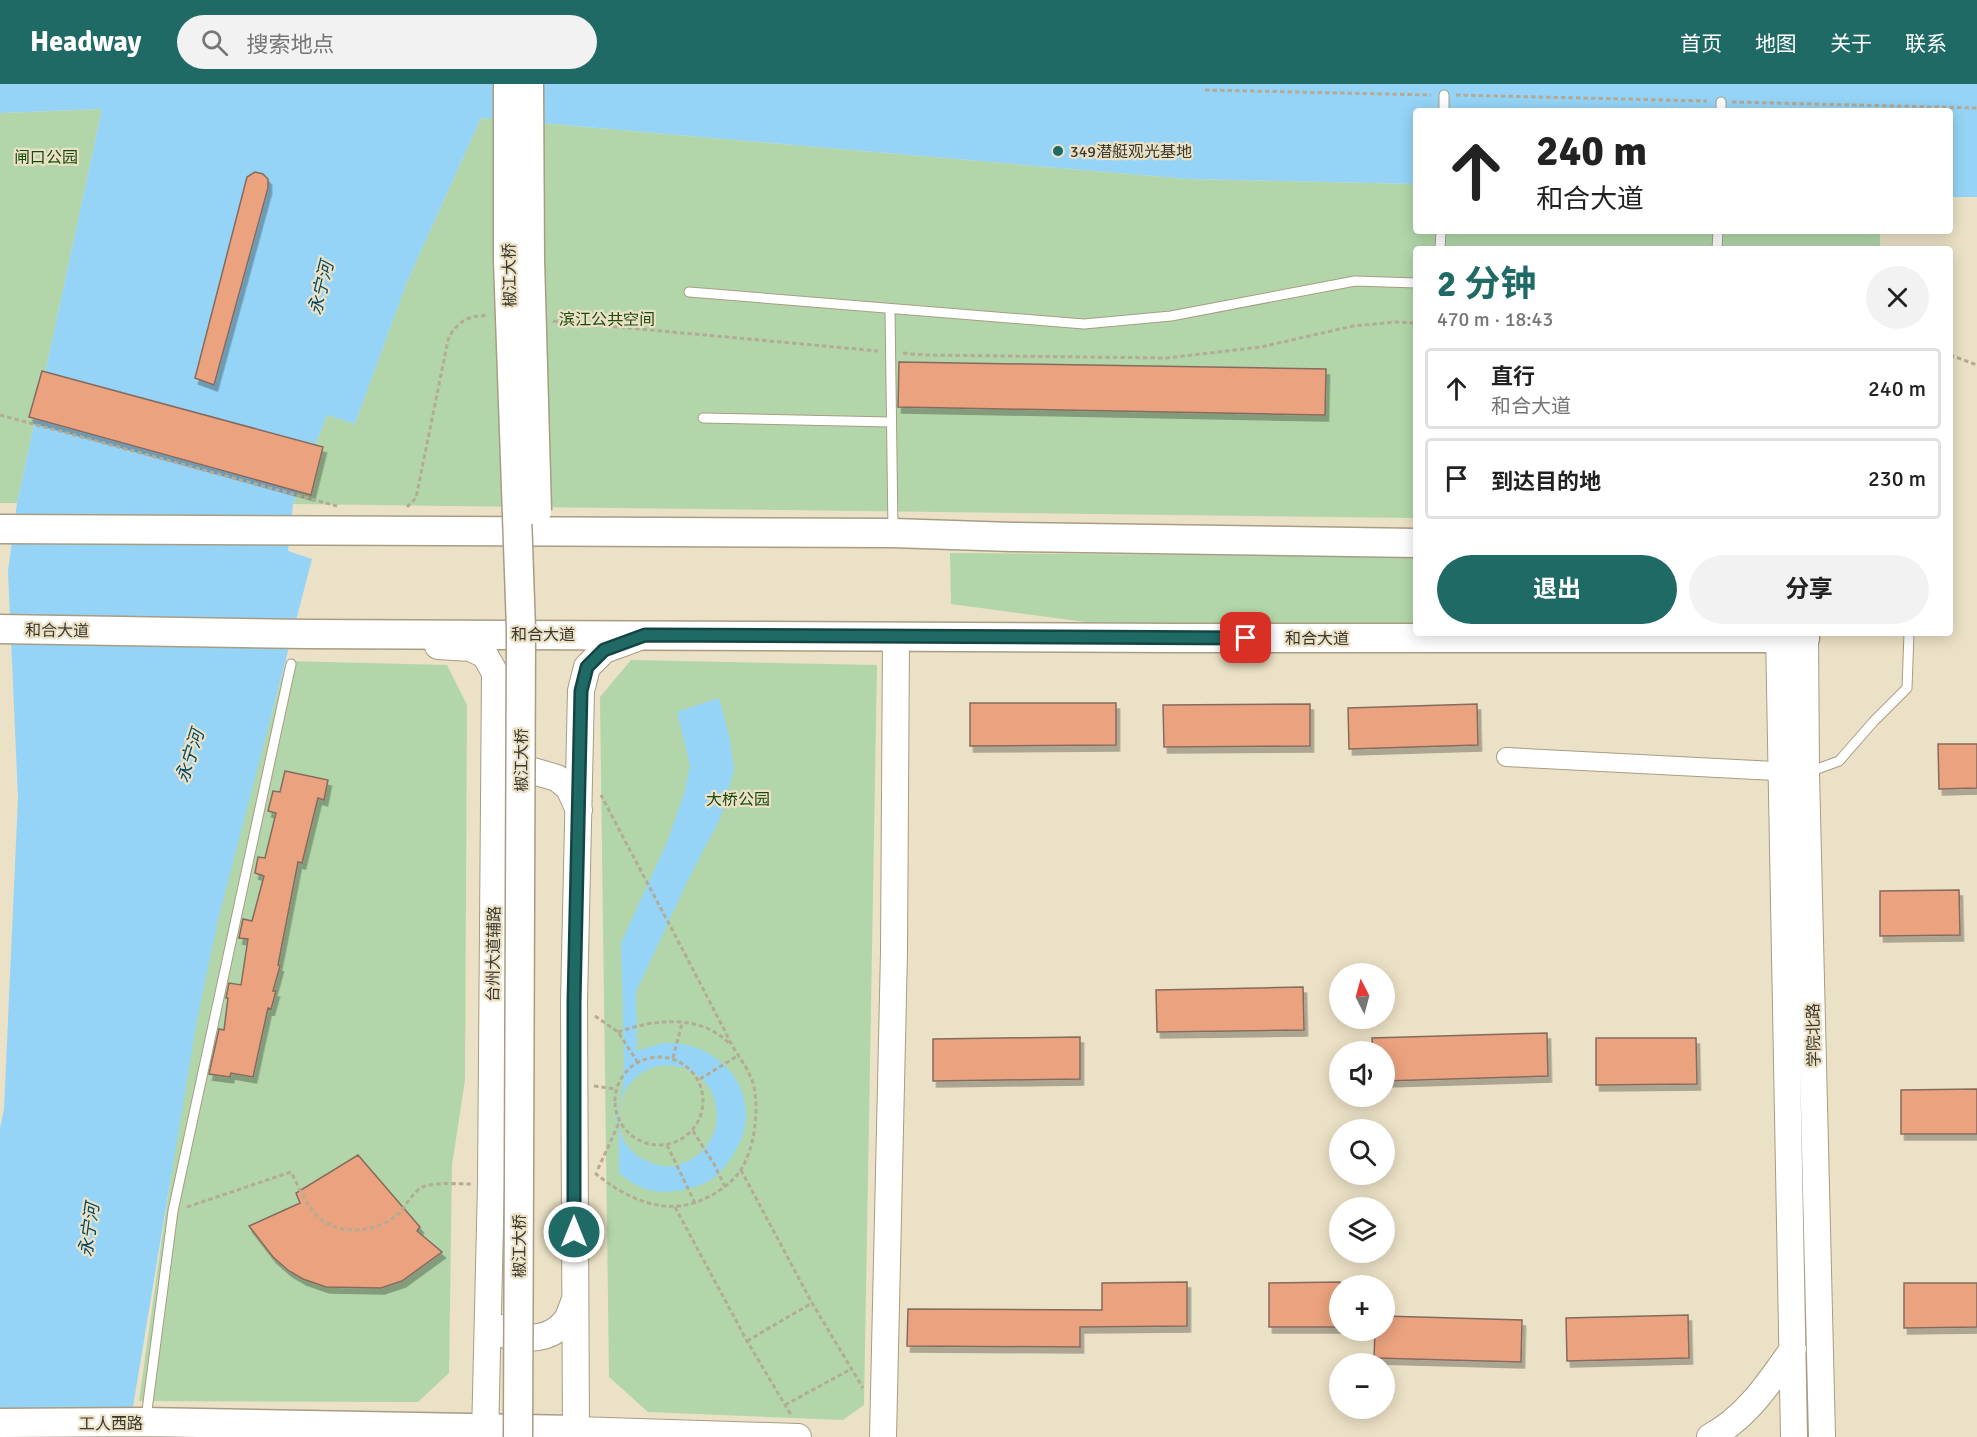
<!DOCTYPE html>
<html lang="zh">
<meta charset="utf-8">
<style>
:root{--surface:#fff;--page:#f2f2f2;--text:#222;--muted:#767676;--line:#e0e0e0;--accent:#1f6a65}
body{margin:0;font-family:Signika,"Noto Sans SC",sans-serif;background:var(--page);color:var(--text);height:100vh;display:flex;flex-direction:column;font-size:22px;white-space:nowrap}
*{box-sizing:border-box;margin:0}
p{font-size:20px;color:var(--muted)}
.icon{flex:none;width:33px;height:33px;fill:none;stroke:currentColor;stroke-width:2;stroke-linecap:round;stroke-linejoin:round}
.map{position:relative;flex:1;overflow:hidden}
.details{position:absolute;left:1413px;top:162px;width:540px;height:390px;display:flex;flex-direction:column;background:var(--surface);border-radius:6px;box-shadow:0 3px 15px #0003}
.details>*{flex:none}
.top-card{position:absolute;left:1413px;top:24px;width:540px;height:126px;border-radius:6px;box-shadow:0 3px 15px #0003;background:#fff;color:var(--text);overflow:hidden}
.needle{width:39px;rotate:354deg}
.tools{position:absolute;left:1329px;top:879px;display:grid;gap:12px}
.tools a{display:grid;place-items:center;width:66px;height:66px;border-radius:50%;background:var(--surface);box-shadow:0 3px 15px #0003;font-size:30px}
.pin{position:absolute;display:grid;place-items:center;width:51px;height:51px;color:#fff;margin:-26px;border-radius:12px;box-shadow:0 3px 9px #0006}
.me{position:absolute;width:66px;margin:-33px;rotate:0deg;stroke-linejoin:round;filter:drop-shadow(0 0 4px #0008)}
.turn{display:flex;align-items:center;gap:21px;height:126px;padding:0 24px;font-size:27px}
.turn .icon{width:78px;height:78px;stroke-width:2.5}
.turn b{display:block;font-size:42px;line-height:51px}
.round{display:grid;place-items:center;flex:none;width:63px;height:63px;border-radius:32px;background:var(--page)}
.headline{display:flex;align-items:center;justify-content:space-between;height:102px;padding:0 24px}
h1{font-size:36px;font-weight:700;line-height:45px;color:var(--accent)}
.button{display:flex;gap:12px;margin-top:auto;padding:12px 24px}
.button a{flex:1;height:69px;border-radius:36px;background:var(--accent);color:#fff;font-size:24px;font-weight:700;line-height:69px;text-align:center}
.button a+a{background:var(--page);color:var(--text)}
ul{padding:0;list-style:none}
li{display:flex;align-items:center;gap:18px;height:81px;margin:0 12px 9px;padding:0 12px;border:3px solid var(--line);border-radius:6px}
li div{flex:1}
li b{display:block;font-size:22px}
li em{font-style:normal}
header{display:flex;align-items:center;gap:36px;box-sizing:border-box;height:84px;padding:0 30px;background:var(--accent);color:#fff}
header strong{font-size:28px}
nav{display:flex;gap:33px;margin-inline-start:auto;font-size:21px}
.search{width:420px;height:54px;background:var(--page);display:flex;align-items:center;gap:15px;box-sizing:border-box;padding:0 21px;border-radius:33px;color:var(--muted);font-size:22px}
.map>svg:first-child{display:block}
.green{fill:#b2d6a9}
.water{fill:#95d4f6;fill-rule:evenodd}
.building{fill:#eba27e;stroke:#856b5f;stroke-width:1.5;filter:url(#shadow)}
.lines{fill:none;stroke-linecap:round;stroke-linejoin:round}
.lane-casing{stroke:#a89d84;stroke-width:11}
.street-casing{stroke:#a89d84;stroke-width:20}
.secondary-casing{stroke:#a89d84;stroke-width:28}
.primary-casing{stroke:#a89d84;stroke-width:31}
.path{stroke:#b4ab96;stroke-width:3;stroke-dasharray:4.5 3;stroke-linecap:butt}
.lane{stroke:#fff;stroke-width:9}
.street{stroke:#fff;stroke-width:18}
.secondary{stroke:#fff;stroke-width:26}
.primary{stroke:#fff;stroke-width:28}
.primary-bridge-casing{stroke:#a89d84;stroke-width:31;stroke-linecap:butt}
.primary-bridge{stroke:#fff;stroke-width:28}
.route-casing{stroke:#144542;stroke-width:15}
.route{stroke:#1f6a65;stroke-width:10}
.poi-dot{fill:#1f6a65;stroke:#ebe1c6;stroke-width:2}
.labels{text-anchor:middle;stroke-width:4.5;stroke-linejoin:round;paint-order:stroke}
.poi-label{font-size:16px;fill:#3c382d;stroke:#ebe1c6;text-anchor:start}
.park-label{font-size:16px;fill:#194a0b;stroke:#ebe1c6}
.street-label{font-size:16px;fill:#3c382d;stroke:#ebe1c6}
.water-label{font-size:18px;font-style:italic;fill:#014966;stroke:#ebe1c6}
</style>
<header>
<strong>Headway</strong>
<div class="search"><svg class="icon" aria-label="search" viewBox="0 0 24 24"><circle cx="10" cy="10" r="6"/><path d="M15 15l6 6"/></svg>搜索地点</div>
<nav><a>首页</a><a>地图</a><a>关于</a><a>联系</a></nav>
</header>
<div class="map">
<svg width="1977" height="1353" viewBox="0 0 1977 1353">
<defs>
<filter id="shadow"><feDropShadow dx="3.5" dy="6" stdDeviation="0" flood-color="#0004"/></filter>
</defs>
<rect width="100%" height="100%" fill="#ebe1c6"/>
<path class="green" d="M102,25l-85,394h-17v-390z
M481,34l707,61 228,5v47h464v18h-464v269l-1123,-14 34,-89 28,9 52,-142z
M950,469l466,4v68h-308l-157,-21z
M631,576l246,5 -13,740 -21,15 -195,-8 -39,-35 -9,-680z
M286,577l161,4 20,40 -2,375 -13,85 -3,208 -31,29 -279,-1c23,-160 43,-322 78,-481 20,-86 46,-173 69,-259z"/>
<path class="water" d="M0,0h1977v113h-27v-86h-534v73l-228,-5 -707,-61 -74,164 -52,142 -28,-9 -34,89 -5,47 24,8 -94,361 -21,100 -69,417h-128v-309l4,-19 14,-311 -10,-227 9,-68 85,-394 -102,4z
M719,614l11,41 4,31 -14,49 -32,61 -52,112 1,59c10,-3 20,-8 31,-8 44,-1 85,37 77,82 -1,11 -7,21 -12,30 -13,21 -26,31 -51,35 -26,5 -43,0 -63,-17v-41l-3,-14 7,-33 1,-24 -3,-118 46,-101 17,-48 6,-29 -13,-53zM658,982c6,0 13,-1 18,0 56,11 54,91 -4,100 -8,1 -16,-1 -23,-4 -47,-19 -38,-84 9,-96z"/>
<path class="building" d="M255,88l8,2 5,5v9l-54,197 -19,-7 52,-201z
M899,278l427,7 -1,46 -427,-8z
M42,287l281,76 -12,48 -282,-78z
M970,619h146v42l-146,1z
M1310,620v42l-146,1 -1,-42z
M1477,620l1,41 -129,4 -1,-41z
M1938,660h39v44l-38,1z
M285,687l43,9 -4,20 -6,-2 -16,65 -4,-1 -20,103 2,1 -7,25h3l-5,18 -3,-1 -15,69 -22,-4 -1,4 -21,-3 10,-45 5,1 4,-32h-2l3,-15 12,2 7,-46 -9,-1 4,-19 9,2 12,-45 -9,-3 3,-16 7,1 11,-45 -8,-2 5,-20 7,1z
M1959,806l1,45 -80,1v-45z
M1303,903l1,43 -147,2 -1,-42z
M1547,949l1,43 -164,5v-29h-11l-1,-14z
M1080,953v42l-147,2v-42z
M1596,954h100l1,46 -101,1z
M1977,1005v45h-76v-44z
M358,1071l62,72 -3,4 25,21 -40,29 -21,7 -55,-1 -23,-8 -14,-8 -16,-14 -24,-31 51,-23 -4,-10z
M1187,1198v44l-107,1v20l-173,-1 1,-37 194,1v-27z
M1340,1198v45h-71v-44z
M1904,1199h73v44l-73,1z
M1688,1231l1,43 -122,3 -1,-43z
M1384,1232l138,4 -1,42 -147,-4 1,-28h9z"/>
<g class="lines">
<defs>
<path id="lane" d="M1444,27v-16
M1721,27v-9
M1440,165l1,-18
M1717,165l1,-18
M689,208l395,32 87,-8 184,-35 61,2
M890,226l3,221
M703,334l188,4
M1809,688l30,-11 35,-40 33,-33 2,-55
M146,1334l27,-207 118,-547"/>
<path id="street" d="M1506,673l287,15"/>
<path id="secondary" d="M1779,549l15,804
M1805,549l1,140 16,664
M438,562l33,2 14,7 10,18 -4,510 -6,254
M503,699l11,-9 19,-3 24,7 12,10 10,22
M502,1244l6,8c19,3 41,4 55,-12 6,-5 8,-15 11,-22
M576,1346l222,7
M576,1353l-2,-435 7,-311 6,-24 17,-17 33,-12
M883,1353l11,-485 2,-315
M1710,1353c37,-20 59,-54 83,-88"/>
<path id="primary" d="M0,445l893,4 119,4 404,6
M0,545l307,5 868,4h630
M0,1339l145,-1 431,8"/>
</defs>
<use href="#lane" class="lane-casing"/>
<use href="#street" class="street-casing"/>
<use href="#secondary" class="secondary-casing"/>
<use href="#primary" class="primary-casing"/>
<path class="path" d="M1205,6l226,5
M1456,11l251,6
M1732,18l245,6
M553,237l325,30
M903,269l21,2 242,3 95,-11 92,-21 42,-4 21,1
M1950,271l27,10
M0,331l337,91
M407,423l9,-9 32,-158c7,-17 21,-26 39,-24
M595,932l23,16 19,29
M618,948c37,-13 81,-18 111,11
M615 1017a44 44 0 1 1 88 0a44 44 0 1 1-88 0Z
M673,974l9,-35
M700,995l39,-24
M594,1002l22,3
M693,1047l21,33 11,23
M667,1061l28,58
M598,1085l20,-44 2,-2
M741,1086l71,133 51,85
M595,1089c29,24 67,43 104,28 16,-6 34,-18 43,-33 12,-21 16,-51 13,-75 -2,-19 -14,-32 -23,-48 -5,-8 -8,-17 -13,-25 -38,-75 -79,-150 -118,-225
M187,1123l104,-35c16,31 24,57 63,58 15,0 31,-5 43,-15 9,-8 16,-25 28,-29 15,-4 31,-2 46,-2
M675,1123l72,134 44,74
M747,1257l65,-38
M785,1321l66,-36"/>
<use href="#lane" class="lane"/>
<use href="#street" class="street"/>
<use href="#secondary" class="secondary"/>
<use href="#primary" class="primary"/>
<defs>
<path id="primary-bridge" d="M508,0v177l13,368 -3,808
M529,0l1,175 7,252"/>
</defs>
<use href="#primary-bridge" class="primary-bridge-casing"/>
<use href="#primary-bridge" class="primary-bridge"/>
</g>
<g class="lines">
<defs>
<path id="route" d="M574,1148v-230l7,-311 6,-24 17,-17 41,-15 601,3"/>
</defs>
<use href="#route" class="route-casing"/>
<use href="#route" class="route"/>
</g>
<circle class="poi-dot" cx="1058" cy="67" r="6"/>
<g class="labels">
<g class="poi-label">
<text x="1070" y="73">349潜艇观光基地</text>
</g>
<g class="park-label">
<text x="46" y="79">闸口公园</text>
<text x="607" y="241">滨江公共空间</text>
<text x="738" y="721">大桥公园</text>
</g>
<g class="street-label">
<text transform="translate(509 191) rotate(-91)" y="6">椒江大桥</text>
<text transform="translate(57 546) rotate(1)" y="6">和合大道</text>
<text x="543" y="556">和合大道</text>
<text x="1317" y="560">和合大道</text>
<text transform="translate(521 676) rotate(-90)" y="6">椒江大桥</text>
<text transform="translate(493 870) rotate(-89)" y="6">台州大道辅路</text>
<text transform="translate(1813 951) rotate(-91)" y="6">学院北路</text>
<text transform="translate(519 1162) rotate(-90)" y="6">椒江大桥</text>
<text x="111" y="1345">工人西路</text>
</g>
<g class="water-label">
<text transform="translate(321 204) rotate(-76)" y="6">永宁河</text>
<text transform="translate(190 672) rotate(-72)" y="6">永宁河</text>
<text transform="translate(89 1146) rotate(-82)" y="6">永宁河</text>
</g>
</g>
</svg>
<div class="tools">
<a><svg class="needle" viewBox="-14 -14 28 28"><path d="M0-13l5 13h-10z" fill="#e53935"/><path d="M0 13l5-13h-10z" fill="#767676"/></svg></a>
<a><svg class="icon" aria-label="sound" viewBox="0 0 24 24"><path d="M4 9h4l5-4v14l-5-4H4zM17 9q2 3 0 6"/></svg></a>
<a><svg class="icon" aria-label="search" viewBox="0 0 24 24"><circle cx="10" cy="10" r="6"/><path d="M15 15l6 6"/></svg></a>
<a><svg class="icon" aria-label="layers" viewBox="0 0 24 24"><path d="M12 4l9 5-9 5-9-5zM3 14l9 5 9-5"/></svg></a>
<a>+</a>
<a>−</a>
</div>
<div class="pin" style="left:1246px;top:554px;background:#d93025"><svg class="icon" aria-label="arrive" viewBox="0 0 24 24"><path d="M6 21V4h12l-3 4 3 4H6"/></svg></div>
<svg class="me" style="left:574px;top:1148px" viewBox="-20 -20 40 40"><circle r="17" fill="#1f6a65" stroke="#fff" stroke-width="3"/><path d="M0-11L8 9 0 5-8 9z" fill="#fff"/></svg>
<div class="top-card">
<div class="turn"><svg class="icon" aria-label="ahead" viewBox="0 0 24 24"><path d="M12 20V5M6 11l6-6 6 6"/></svg><div><b>240 m</b>和合大道</div></div>
</div>
<section class="details">
<div class="headline"><div><h1>2 分钟</h1><p>470 m · 18:43</p></div><a class="round"><svg class="icon" aria-label="close" viewBox="0 0 24 24"><path d="M6 6l12 12M18 6L6 18"/></svg></a></div>
<ul>
<li><svg class="icon" aria-label="ahead" viewBox="0 0 24 24"><path d="M12 20V5M6 11l6-6 6 6"/></svg><div><b>直行</b><p>和合大道</p></div><em>240 m</em></li>
<li><svg class="icon" aria-label="arrive" viewBox="0 0 24 24"><path d="M6 21V4h12l-3 4 3 4H6"/></svg><div><b>到达目的地</b></div><em>230 m</em></li>
</ul>
<div class="button"><a>退出</a><a>分享</a></div>
</section>
</div>
